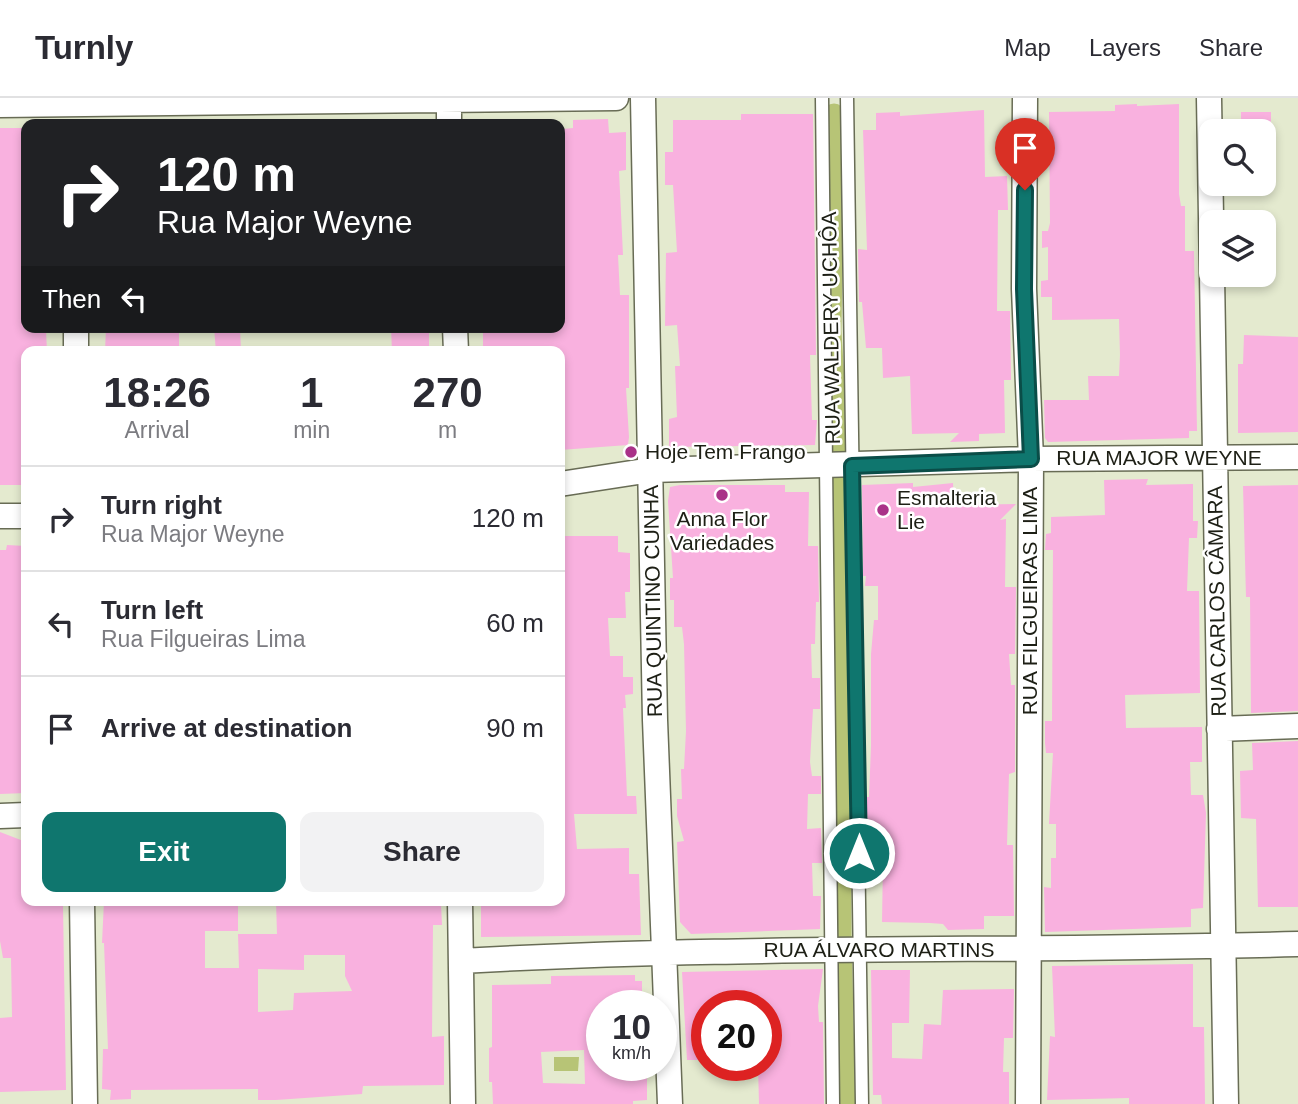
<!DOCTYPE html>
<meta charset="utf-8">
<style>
:root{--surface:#fff;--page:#f2f2f3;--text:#2b2b33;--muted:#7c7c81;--line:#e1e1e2;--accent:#0f766e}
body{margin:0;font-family:Helvetica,sans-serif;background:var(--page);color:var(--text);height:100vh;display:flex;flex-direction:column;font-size:26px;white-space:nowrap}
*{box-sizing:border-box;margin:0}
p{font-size:23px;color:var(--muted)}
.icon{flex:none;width:38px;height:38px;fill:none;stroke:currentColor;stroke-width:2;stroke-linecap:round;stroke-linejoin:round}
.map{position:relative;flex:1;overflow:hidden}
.drawer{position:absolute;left:21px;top:248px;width:544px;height:560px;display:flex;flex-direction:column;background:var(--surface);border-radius:14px;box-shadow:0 4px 10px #0003}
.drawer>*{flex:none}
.banner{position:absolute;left:21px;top:21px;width:544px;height:214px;border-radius:14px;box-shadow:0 4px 10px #0003;background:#202124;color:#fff;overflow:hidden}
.tools{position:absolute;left:1199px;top:21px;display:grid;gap:14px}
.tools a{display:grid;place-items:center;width:77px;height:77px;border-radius:14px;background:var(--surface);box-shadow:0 4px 10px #0003;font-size:35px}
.speed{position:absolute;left:586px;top:892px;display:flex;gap:14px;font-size:35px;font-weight:700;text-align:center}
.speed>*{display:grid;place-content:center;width:91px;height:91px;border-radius:50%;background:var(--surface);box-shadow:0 4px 10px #0003;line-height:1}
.speed small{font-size:18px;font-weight:400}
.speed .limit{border:10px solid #d22;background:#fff;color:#111}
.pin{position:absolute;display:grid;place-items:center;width:60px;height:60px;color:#fff;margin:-72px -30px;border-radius:50% 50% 50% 0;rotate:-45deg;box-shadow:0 0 7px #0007}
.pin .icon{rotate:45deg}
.me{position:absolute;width:77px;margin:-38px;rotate:0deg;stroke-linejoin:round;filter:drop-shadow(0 0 5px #0008)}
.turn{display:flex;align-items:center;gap:24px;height:147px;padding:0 21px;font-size:32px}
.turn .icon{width:91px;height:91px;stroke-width:2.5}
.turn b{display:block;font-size:49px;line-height:60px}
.then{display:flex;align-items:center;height:66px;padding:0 21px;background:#0003;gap:14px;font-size:26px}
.eta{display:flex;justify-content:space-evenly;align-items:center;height:119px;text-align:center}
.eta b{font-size:42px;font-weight:700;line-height:49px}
.action{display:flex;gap:14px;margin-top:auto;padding:14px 21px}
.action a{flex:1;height:80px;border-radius:14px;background:var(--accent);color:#fff;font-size:28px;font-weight:700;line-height:80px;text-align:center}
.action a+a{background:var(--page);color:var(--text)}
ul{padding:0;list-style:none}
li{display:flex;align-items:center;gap:21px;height:105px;padding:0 21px;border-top:2px solid var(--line)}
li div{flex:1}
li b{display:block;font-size:26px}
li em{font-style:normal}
header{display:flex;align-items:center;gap:42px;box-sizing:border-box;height:98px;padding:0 35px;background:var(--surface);border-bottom:2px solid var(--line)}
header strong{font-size:33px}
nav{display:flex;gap:38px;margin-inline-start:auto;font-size:24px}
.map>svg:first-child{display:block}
.water{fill:#b7c476}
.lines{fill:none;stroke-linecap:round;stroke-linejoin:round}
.canal{stroke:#b7c476;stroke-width:21}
.building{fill:#f9b1df;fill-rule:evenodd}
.service-casing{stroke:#686c55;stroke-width:15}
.minor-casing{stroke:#686c55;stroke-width:27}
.service{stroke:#fff;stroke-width:12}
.minor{stroke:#fff;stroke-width:24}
.route-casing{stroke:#0a4d48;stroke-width:18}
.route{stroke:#0f766e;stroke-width:12}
.poi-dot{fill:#a93288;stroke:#fff;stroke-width:2.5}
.labels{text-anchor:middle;stroke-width:5;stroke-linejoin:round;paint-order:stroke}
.street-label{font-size:21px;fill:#1d1f15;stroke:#fff}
.poi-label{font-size:21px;fill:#1d1f15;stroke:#fff;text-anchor:start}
</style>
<header>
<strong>Turnly</strong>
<nav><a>Map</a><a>Layers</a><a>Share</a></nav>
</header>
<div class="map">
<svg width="1298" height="1006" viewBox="0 0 1298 1006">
<rect width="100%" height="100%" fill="#e4eacf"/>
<path class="water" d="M554,959h25l-1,14h-24z"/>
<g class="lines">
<path class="canal" d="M834,16l-3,217 9,153 1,450 4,170"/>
</g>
<path class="building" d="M1137,6v2l42,-2v90l2,12h4v45h9l3,180h-8v7l-141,4 -3,-4 -1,-38h45l-1,-24h31l1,-21 -1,-36 -67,1v-23h-11v-16l7,-1v-33l-6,1v-17h6l2,-8 -1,-111 66,-1v-6z
M984,12l1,67 22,-1 1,34h-10l-1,101h13l1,69h-7l1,53 -26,1v7l-29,1 9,-9 -47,1 -2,-58 -27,2 -1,-30h-16l-4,-46h-3l-1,-53 9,1 -4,-120h13v-17l24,-1v4z
M1241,14h30v19h-30z
M741,16h72l3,241h-6l2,65h5l-2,25 -146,2v-28l8,-2 -2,-51h5l-3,-41 -12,1 1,-73 11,-1 -4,-67h-8v-33h8v-32h68z
M608,21l1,14 17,-1v38l-7,1 4,84h-5l2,40h9v93h-3l3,49 -1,8 -68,5v-98h-77v-25h77v-120l3,-1 -3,-71h3v-6l10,-1v-8z
M0,30h26v203l20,-1 1,22h-21v133h-26z
M106,229h73v25h-74z
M214,229h26l1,25h-25z
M391,229h38v25h-37z
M1244,237l54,2v95l-60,1v-69h5z
M1148,381l-2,6 47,-1v37h5l-1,17h-8l-2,53h12l1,102 -75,2 1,33 76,-1v35h-12l1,33h12l3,18 -3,95 -12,1v18l-146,5 -1,-45 7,1v-30h5v-34h-7l4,-71h-7l-1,-10v-22h7l1,-171h-8l1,-16 5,-1v-16l54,-2 -1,-35z
M913,385v4l40,-4 1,22 62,-1 -16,16 6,-1 -1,68h11l-1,67h-6l2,31h4v87l-6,2 -2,71h6l1,71h-30v13l-36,1 -5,-6 -13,-1 -48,-1 1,-61h-13l-4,-64h3l2,-51v-92l3,-34h4v-34h-13l1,-10h-3l-1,-91z
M680,387h105v7h24l-1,54h10l1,56h-3l-1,42h-4l1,34h8v31h-7l-3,53 2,14h9v18h-13l-1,35 14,-1 1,35h-10l1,33h8l-1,33 -129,5 -11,-12 -3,-80 7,-1 -7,-25v-17h5l-1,-30h3l2,-38 -2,-87 -2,-17h-8v-27h-4v-22h3l-5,-77 2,-14z
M1298,387v226l-47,2 -1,-116h-4l-3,-111z
M560,438h58v16l12,1v39h-5l1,26h-18l2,38h13v21h10v17l-8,1 1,13h-3l4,88h9l1,18h-63l3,35 52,-1v26h10l2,61 -160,2v-36h79z
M7,447l19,1v247l-26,1v-244h6z
M1298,643v166h-40l-2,-88 -15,-1 -1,-47 13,-1 -1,-27z
M0,734l26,10v59h33v5h4l3,184 -66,2v-74l12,-1 -1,-59h-8l-3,-17z
M104,803h134v30h-33v37h34l-1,-34h39l-1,-33 165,3 1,21h-9l-1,112 12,-1v49l-81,1 -1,8 -86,6h-18v-11l-127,1v9l-21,1 1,-10 -9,-1 1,-40h5l-4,-106h-2zM304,857h41v21l7,15 -58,2 -1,17 -35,2v-43l46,1z
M1193,866v63h11l1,77h-76v-6l-82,2 3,-64 5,1 -3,-71z
M823,871l-5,37 1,16h4l1,82h-65l-1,-38h8v-60h-59v54h-20l-5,-88z
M871,872h39l-1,53h-17v35l30,1 2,-35 17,1 2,-35 71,-1 -1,49h-9l-1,34h6v32h-127l-1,-9h-8z
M635,877v6h7v25h-40v60h27l1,4h17v30l-14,1v3h-140l-1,-22h-3v-34l3,-1v-62l59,-1v-8zM584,952l1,34 -42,-1 -2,-31z"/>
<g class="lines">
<defs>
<path id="service" d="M822,0l11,1006
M847,0l15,1006"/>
<path id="minor" d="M449,0v26
M643,0l12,622 15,384
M1025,0l-1,191 7,170 -3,645
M1209,0l17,1006
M0,7l616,-7
M76,229v25
M455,229l1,25
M560,386l91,-14 380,-11 267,-2
M0,418h26
M1219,631l79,-3
M0,718l26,-1
M82,803l3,203
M460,803l3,203
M461,863c279,-16 558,-9 837,-17"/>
</defs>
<use href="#service" class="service-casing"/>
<use href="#minor" class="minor-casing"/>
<use href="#service" class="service"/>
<use href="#minor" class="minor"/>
</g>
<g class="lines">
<defs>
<path id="route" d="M859,755l-7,-387 179,-7 -7,-170 1,-99"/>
</defs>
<use href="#route" class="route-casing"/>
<use href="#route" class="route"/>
</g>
<g class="poi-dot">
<circle cx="631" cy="354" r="7"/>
<circle cx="722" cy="397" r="7"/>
<circle cx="883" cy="412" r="7"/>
</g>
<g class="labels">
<g class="street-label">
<text transform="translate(831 230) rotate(-91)" y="7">RUA WALDERY UCHÔA</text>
<text x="1159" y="367">RUA MAJOR WEYNE</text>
<text transform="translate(653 503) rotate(-91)" y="7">RUA QUINTINO CUNHA</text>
<text transform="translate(1030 503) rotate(-90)" y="7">RUA FILGUEIRAS LIMA</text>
<text transform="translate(1217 503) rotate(-91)" y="7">RUA CARLOS CÂMARA</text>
<text x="879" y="859">RUA ÁLVARO MARTINS</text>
</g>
<g class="poi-label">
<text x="645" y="361">Hoje Tem Frango</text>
<text x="897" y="407">Esmalteria<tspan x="897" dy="24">Lie</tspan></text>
<text x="722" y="428" text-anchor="middle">Anna Flor<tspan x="722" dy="24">Variedades</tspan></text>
</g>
</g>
</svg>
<div class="tools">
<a><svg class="icon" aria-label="search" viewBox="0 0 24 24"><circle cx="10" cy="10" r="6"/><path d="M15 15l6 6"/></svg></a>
<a><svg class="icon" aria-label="layers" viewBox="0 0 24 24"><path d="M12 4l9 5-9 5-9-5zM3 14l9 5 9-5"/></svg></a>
</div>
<div class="speed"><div>10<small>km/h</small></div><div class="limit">20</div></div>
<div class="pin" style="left:1025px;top:92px;background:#d93025"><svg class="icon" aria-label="arrive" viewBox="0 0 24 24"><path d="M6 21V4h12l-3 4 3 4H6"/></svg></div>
<svg class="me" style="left:859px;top:755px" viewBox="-20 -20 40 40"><circle r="17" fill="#0f766e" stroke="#fff" stroke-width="3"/><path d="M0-11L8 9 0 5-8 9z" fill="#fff"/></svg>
<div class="banner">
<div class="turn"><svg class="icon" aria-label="right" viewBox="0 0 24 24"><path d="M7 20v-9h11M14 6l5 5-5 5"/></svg><div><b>120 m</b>Rua Major Weyne</div></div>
<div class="then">Then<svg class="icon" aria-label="left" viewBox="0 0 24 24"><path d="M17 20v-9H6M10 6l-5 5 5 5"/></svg></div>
</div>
<section class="drawer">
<div class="eta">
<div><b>18:26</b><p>Arrival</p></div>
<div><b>1</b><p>min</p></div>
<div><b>270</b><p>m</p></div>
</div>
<ul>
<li><svg class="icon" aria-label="right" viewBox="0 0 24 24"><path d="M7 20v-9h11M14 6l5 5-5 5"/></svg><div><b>Turn right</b><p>Rua Major Weyne</p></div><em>120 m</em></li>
<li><svg class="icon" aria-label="left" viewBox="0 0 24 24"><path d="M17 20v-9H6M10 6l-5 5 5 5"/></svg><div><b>Turn left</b><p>Rua Filgueiras Lima</p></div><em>60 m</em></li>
<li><svg class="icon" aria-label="arrive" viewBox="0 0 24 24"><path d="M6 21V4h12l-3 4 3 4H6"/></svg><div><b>Arrive at destination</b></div><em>90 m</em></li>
</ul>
<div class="action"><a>Exit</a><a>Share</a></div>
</section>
</div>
